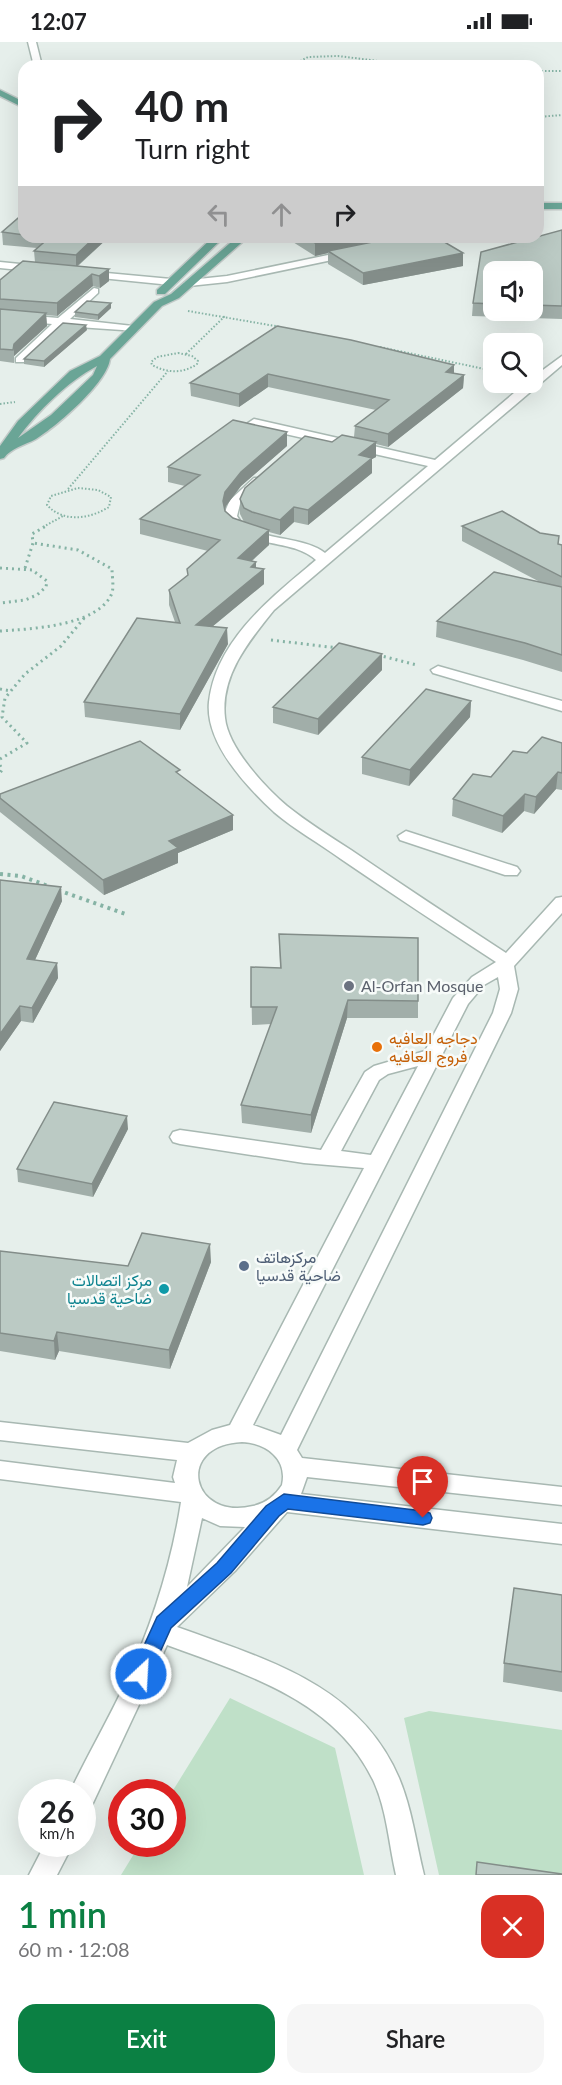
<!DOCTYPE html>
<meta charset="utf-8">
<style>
:root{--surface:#fff;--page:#f6f6f6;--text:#202124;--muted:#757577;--accent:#0b8043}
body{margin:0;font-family:Lato,Vazirmatn,sans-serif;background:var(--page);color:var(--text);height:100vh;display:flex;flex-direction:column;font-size:22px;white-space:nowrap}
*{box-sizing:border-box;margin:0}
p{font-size:20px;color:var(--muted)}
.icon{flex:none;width:33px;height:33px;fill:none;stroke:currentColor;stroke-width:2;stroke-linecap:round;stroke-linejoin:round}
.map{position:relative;height:1833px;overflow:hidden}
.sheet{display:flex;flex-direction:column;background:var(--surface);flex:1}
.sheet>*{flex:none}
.banner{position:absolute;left:18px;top:18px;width:526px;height:183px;border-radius:18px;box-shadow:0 6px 24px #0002;background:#fff;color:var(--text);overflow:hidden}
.buttons{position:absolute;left:483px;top:219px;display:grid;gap:12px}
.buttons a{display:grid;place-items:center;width:60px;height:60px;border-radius:12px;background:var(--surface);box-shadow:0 6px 24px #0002;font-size:30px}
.speed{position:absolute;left:18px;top:1737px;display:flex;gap:12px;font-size:30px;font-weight:700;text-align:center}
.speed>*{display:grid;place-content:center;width:78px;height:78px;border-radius:50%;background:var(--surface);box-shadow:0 6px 24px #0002;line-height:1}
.speed small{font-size:15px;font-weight:400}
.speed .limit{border:9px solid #d22;background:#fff;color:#111}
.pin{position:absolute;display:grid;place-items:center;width:51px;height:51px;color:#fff;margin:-62px -26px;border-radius:50% 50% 50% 0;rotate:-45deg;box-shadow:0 0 6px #0007}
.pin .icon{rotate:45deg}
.me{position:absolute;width:66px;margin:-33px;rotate:25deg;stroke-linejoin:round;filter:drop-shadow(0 0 4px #0008)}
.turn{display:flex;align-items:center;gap:21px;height:126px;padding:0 18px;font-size:27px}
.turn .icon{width:78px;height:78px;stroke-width:2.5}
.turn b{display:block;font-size:42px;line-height:51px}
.lanes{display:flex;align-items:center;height:57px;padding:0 18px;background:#0003;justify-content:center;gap:30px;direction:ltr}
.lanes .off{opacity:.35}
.round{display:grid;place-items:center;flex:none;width:63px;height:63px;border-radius:18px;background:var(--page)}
.head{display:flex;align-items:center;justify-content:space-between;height:102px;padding:0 18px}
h1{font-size:36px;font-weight:600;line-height:45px;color:var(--accent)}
.primary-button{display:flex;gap:12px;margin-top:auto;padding:12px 18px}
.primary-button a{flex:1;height:69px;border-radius:18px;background:var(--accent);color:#fff;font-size:24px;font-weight:600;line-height:69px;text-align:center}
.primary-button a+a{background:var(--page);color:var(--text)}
.status{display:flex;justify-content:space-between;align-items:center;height:42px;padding:0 30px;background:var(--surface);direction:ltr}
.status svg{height:16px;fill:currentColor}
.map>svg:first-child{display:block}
.green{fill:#bfe0c8}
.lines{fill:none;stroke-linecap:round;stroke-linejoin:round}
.minor-casing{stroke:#a8b8b2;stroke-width:3}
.major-casing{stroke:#c2cac8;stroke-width:3}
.path-far2{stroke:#86b3a5;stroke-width:2;stroke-dasharray:1.5 2;stroke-linecap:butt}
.path-far1{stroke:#86b3a5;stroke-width:3;stroke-dasharray:2 4;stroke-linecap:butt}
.path{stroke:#86b3a5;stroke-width:4;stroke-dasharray:3 4.5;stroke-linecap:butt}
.minor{fill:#fff;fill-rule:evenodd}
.major{fill:#6aa596;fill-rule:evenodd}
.wall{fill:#a1aea9;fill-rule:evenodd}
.shaded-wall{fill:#838d89}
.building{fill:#bbcac4;stroke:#838d89;stroke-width:1.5}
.route{fill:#1a73e8;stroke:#114b97;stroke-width:1.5}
.worship-dot{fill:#6b7280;stroke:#f7fbf9;stroke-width:2}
.food-dot{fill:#e8710a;stroke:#f7fbf9;stroke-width:2}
.service-dot{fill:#5c6f8a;stroke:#f7fbf9;stroke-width:2}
.culture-dot{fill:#0f9aa8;stroke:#f7fbf9;stroke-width:2}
.labels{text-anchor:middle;stroke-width:5;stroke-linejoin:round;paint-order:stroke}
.worship-label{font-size:16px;fill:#5b616d;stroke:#f7fbf9;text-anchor:start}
.food-label{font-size:16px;fill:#c56008;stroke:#f7fbf9;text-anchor:start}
.service-label{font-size:16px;fill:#4e5e75;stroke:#f7fbf9;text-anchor:start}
.culture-label{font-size:16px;fill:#0d838f;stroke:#f7fbf9;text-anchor:end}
</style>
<div class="status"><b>12:07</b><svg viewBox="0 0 49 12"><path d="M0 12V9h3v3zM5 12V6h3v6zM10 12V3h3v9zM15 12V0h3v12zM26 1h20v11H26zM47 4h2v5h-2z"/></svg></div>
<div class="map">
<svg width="562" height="1833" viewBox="0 0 562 1833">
<rect width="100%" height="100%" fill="#e6efeb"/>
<path class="green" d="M230,1656l105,50 29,127h-243l19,-31h32v-52z
M429,1669l133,19v145h-123l-35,-157z"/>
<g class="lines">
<defs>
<path id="minor" d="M28,0h8l6,24h-8z
M352,208l5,3 -1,2 -129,27 -38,4 -5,-3 5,-3 38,-4z
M0,220l40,4 5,3 -5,3 -40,-4z
M85,229l86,8 5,3 -5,3 -90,-9v-4z
M94,246l4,1v4l-28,26 63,7 6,3 -2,2 -74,-5 -39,36h-8v-4l36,-34 -52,-5v-6l58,5z
M562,314v9l-288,245c-25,31 -54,66 -49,108 3,30 40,69 62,88 20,16 42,30 64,44 51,35 103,69 155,103l50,-55 6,-1v16l-48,53 4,23 -7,24 -214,437 5,8 260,29v18l-255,-28 -6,17 261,30v20l-275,-32 -52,59 -58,56c88,32 182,57 222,151 13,31 17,65 25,97h-28c-7,-30 -9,-64 -22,-93 -38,-82 -129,-108 -207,-137l-75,160 -10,3v-16h-12c17,-36 37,-70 54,-106 27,-59 47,-119 57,-184l-181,-23v-18l175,22 -2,-6 4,-17 -177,-20v-18l188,21 24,-13 18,-5 134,-257 -60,-5 -124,-19 -7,-2 -3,-5 3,-5 7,-2 141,20 44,-78 9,-6 51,-15 28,-53 19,-21 24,-15c-52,-34 -104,-68 -155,-103 -22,-16 -46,-29 -67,-47 -28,-26 -69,-69 -65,-110 7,-62 63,-105 107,-142 -27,-24 -74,-9 -93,-44l7,-16 24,-22h10l1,3 -1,3 -24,20 -3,12c14,27 64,18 88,37l103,-87 -174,-39 -6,-4 6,-4 181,41 92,-78h5v-4zM498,935l2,12 -7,24 -212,422 -28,-10 215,-421 16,-19zM418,1024l-47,89 -30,-4 38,-71 9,-6zM242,1400c24,1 46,17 40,43 -7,11 -16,18 -29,21 -62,15 -79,-61 -11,-64zM202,1476l18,8 25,1 -58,60z
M438,624l124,35v10l-129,-38 -2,-3z
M406,789l111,36 3,4 -3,4h-12l-105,-35 -2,-4z
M45,1802h28l-16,31h-28z"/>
<path id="major" d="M0,48l24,12v6l-24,-12z
M538,161h24v6h-24z
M213,195h11l-59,57h-8v-4z
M237,195h11l-69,61 -17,8 -52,53c-3,24 -53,67 -74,80 -11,6 -25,9 -32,19l-4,1v-13l18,-25 52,-50 30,-15 54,-54 17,-8zM97,324l-4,9 -42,40 -33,23c20,-27 49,-56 79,-72z"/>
</defs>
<use href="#minor" class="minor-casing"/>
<use href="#major" class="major-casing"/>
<path class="path-far2" d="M291,24l17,-9 30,-1 81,10
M538,29h24
M538,75l24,-2
M188,269l93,16
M380,305l114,24
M178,311l14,3 6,5 -1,3c-14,10 -30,9 -45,1l-1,-3 6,-5z
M186,312l39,-38
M0,362l15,-2
M78,446l20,2 13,7 -2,10c-19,12 -46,16 -62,-2l4,-9z
M68,447l100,-118
M43,485l20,-11"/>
<path class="path-far1" d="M0,526l32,2 15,11 -1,6 -9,8 -12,5 -25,3
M25,526l8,-25 -1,-9 14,-8
M0,589c31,-2 99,-5 112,-38 2,-7 0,-17 0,-24l-34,-19 -45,-7
M271,598l67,8
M378,613l39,10
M0,647l11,2
M0,717l27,-16 -25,-26 3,-19 20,-24 36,-28 24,-29
M0,723l2,5 -2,3"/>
<path class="path" d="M0,832l21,2 27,10
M58,848l70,25"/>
<use href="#minor" class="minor"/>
<use href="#major" class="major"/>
</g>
<path class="wall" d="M24,171v24h85l-31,29 31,3v12l-9,7 -7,-2 -36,30 -11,-1 1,11 -33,30v7l-14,-2v-81l35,-18 -1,-11 3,-3 -34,-3 -1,-13z
M562,188v89l-90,-3 1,-13 8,-51zM494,230h38v38h-38z
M285,195h151l27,29 -100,19 -35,-21v-11l-13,3z
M111,261v5l-13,12 -23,-3v-5z
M277,284l177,39v8l10,2 -1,13 -75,59 -12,-3v13l-4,2v14l-64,52 -14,-3 -14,13 -11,-3v13l-17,16 4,1v6l8,1v15l-52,43 16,17 -48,86 -95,-13 -1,-15 91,-80 -6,-17v-15l19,-14 -1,-7 21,-18 -68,-17v-15l45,-33 -17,-4v-15l119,-21 -46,40 -15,20 -1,5 8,7 11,4 -4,-8v-15l92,-57 22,-5 1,-11 21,-16 -108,-23 -29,20 -48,-11 -1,-13z
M87,288l-43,37 -20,-3v-5z
M462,484l100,19v127l-39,-12 -87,-23 1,-16 103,-39 -78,-41z
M382,612v16l-64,65 -45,-12v-16z
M471,659l-1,16 -61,69 -47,-12v-17z
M562,701v47l-6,-1 -22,25 -10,-3 -22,22 -50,-17 1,-17 38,-22 36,-24z
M180,734l53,54 -55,23v10l-74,32 -104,-83v-18z
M0,838l62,21 -27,59 22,3 1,15 -25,45 -12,-2 -21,30z
M279,892l139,67v17h-71l-36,115 -69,-10 -1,-18 30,-81 -19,1 -1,-58 29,1z
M128,1087l-35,68 -75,-15 -1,-13z
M0,1209l128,15 83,-4 -41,107 -111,-18 -4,9 -55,-9z
M562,1553v97l-59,-10 1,-19z"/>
<path class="shaded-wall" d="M95,195h14l-33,30v-12z
M346,195h58l-76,14v2l-13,3v-13z
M463,211v13l-100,19v-12z
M109,227v12l-9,7 -1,-12z
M92,232l1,12 -36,30v-13z
M111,261v5l-13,12v-5z
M46,271l1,13 -33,30v7v-19z
M86,283l1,5 -43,37v-6z
M454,323v13l-8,-6z
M268,332v13l-29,20v-13z
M464,333l-1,13 -75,59v-13z
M287,390v14l-46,40 -15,20 -3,9v-14l2,-9 16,-20z
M376,400v15l-4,2v14l-64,52v-15l51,-55z
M294,465v15l-14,13v-15z
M269,488v15l-31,28v-15z
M256,520v13l8,-6v15l-68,56v-15z
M227,586l1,16 -48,86v-16z
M382,612v16l-64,65v-16z
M471,659l-1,16 -61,69 1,-16z
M558,730l-2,17 -22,25 2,-17z
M525,752l-1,17 -22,22 1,-17z
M233,773v15l-55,23v10l-74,32 -1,-15 66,-39z
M61,845l1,14 -33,72 -2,-14z
M57,921l1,15 -25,45 -1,-15z
M348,958l-1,18 -36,115v-18z
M20,964l1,15 -21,30v-17z
M127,1074l1,13 -35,68 -1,-13z
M210,1202l1,18 -41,107 -1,-19z
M57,1290l2,19 -4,9 -1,-19z"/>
<path class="building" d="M24,171v22l-22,-3z
M562,188v76l-30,-1v-33h-38v32l-21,-1 8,-51z
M46,195h49l-19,18 -42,-4 16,-14z
M305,195h41l-31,6z
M397,195h39l27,16 -100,20 -35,-22z
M23,219l86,8 -10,7 -7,-2 -35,29 -57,-4v-19z
M87,259l24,2 -13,12 -23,-3z
M0,267l46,4 -32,31 -1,6 -13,-1z
M63,281l23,2 -42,36 -20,-2z
M277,284l74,14 103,25 -8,7 18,3 -76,59 -33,-8 34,-26 -121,-26 -29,20 -49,-11z
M233,378l54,12 -46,40 -16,20 -2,9 2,10 8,7 36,12 -31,28 18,4 -5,5 13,2 -68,56 31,3 -47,86 -96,-12 53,-84 43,5 -11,-33 19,-15 -1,-6 33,-29 -80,-21 60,-44 -32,-8z
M342,393l34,7 -17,13 13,3 -64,52 -14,-3 -14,13 -28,-8 -8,-4 -4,-9 5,-11 60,-52 27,6z
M502,469l38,22 19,3 -1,8 4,1v32l-100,-51z
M494,530l68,15v68l-37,-12 -88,-22z
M339,601l43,11 -64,65 -45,-12z
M426,647l45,12 -61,69 -48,-13z
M542,695l20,6v30l-4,-1 -22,25 -11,-3 -22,22 -50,-17 20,-25 18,3 22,-26 14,2z
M140,699l40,29 -4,2 57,43 -64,26 9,7 -75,32 -103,-82v-4z
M0,838l61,7 -34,72 30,4 -25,45 -12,-2 -20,28z
M279,892l139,4v63l-70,-1 -37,115 -70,-10 36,-98h-26v-40l30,1z
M54,1060l73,14 -35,68 -75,-15z
M142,1191l68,11 -41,106 -112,-18 -3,9 -54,-8v-82l128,15z
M514,1546l48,7v77l-58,-9z
M477,1820l85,12v1h-86z"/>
<path class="route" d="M284,1452l139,17 7,2 2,5 -2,5 -7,2 -135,-16 -9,7 -48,57 -60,55 -23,51 -7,3 -7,-3 -3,-5 26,-57 60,-54 49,-57z"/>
<circle class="worship-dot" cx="349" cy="944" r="6"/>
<circle class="food-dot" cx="377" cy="1005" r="6"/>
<circle class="service-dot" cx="244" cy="1224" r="6"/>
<circle class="culture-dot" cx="164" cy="1247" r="6"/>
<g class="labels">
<g class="worship-label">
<text x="361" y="950">Al-Orfan Mosque</text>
</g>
<g class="food-label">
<text x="389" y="1002">دجاجه العافيه<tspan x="389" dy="18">فروج العافيه</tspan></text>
</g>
<g class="service-label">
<text x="256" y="1221">مركزهاتف<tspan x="256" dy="18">ضاحية قدسيا</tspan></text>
</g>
<g class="culture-label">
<text x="152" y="1244">مركز اتصالات<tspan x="152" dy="18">ضاحية قدسيا</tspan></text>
</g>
</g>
</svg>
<div class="buttons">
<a><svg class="icon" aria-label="sound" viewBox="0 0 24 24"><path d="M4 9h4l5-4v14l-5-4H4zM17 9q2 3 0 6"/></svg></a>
<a><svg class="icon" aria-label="search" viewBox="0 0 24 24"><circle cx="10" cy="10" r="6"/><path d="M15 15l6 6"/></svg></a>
</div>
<div class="speed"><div>26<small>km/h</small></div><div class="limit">30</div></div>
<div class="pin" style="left:423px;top:1476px;background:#d93025"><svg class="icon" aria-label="arrive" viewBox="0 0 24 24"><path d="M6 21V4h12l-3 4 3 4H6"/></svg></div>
<svg class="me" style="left:141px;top:1632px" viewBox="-20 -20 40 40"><circle r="17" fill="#1a73e8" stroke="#fff" stroke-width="3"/><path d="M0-11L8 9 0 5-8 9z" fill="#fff"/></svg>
<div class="banner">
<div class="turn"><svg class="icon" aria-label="right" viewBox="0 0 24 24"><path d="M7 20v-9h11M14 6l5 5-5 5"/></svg><div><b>40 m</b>Turn right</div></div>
<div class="lanes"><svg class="icon off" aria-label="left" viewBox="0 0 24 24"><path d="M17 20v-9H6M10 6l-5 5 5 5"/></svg><svg class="icon off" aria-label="ahead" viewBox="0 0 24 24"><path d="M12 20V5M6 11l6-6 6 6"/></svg><svg class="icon" aria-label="right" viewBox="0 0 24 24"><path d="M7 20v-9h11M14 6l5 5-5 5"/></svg></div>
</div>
</div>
<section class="sheet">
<div class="head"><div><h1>1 min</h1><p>60 m · 12:08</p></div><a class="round" style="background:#d93025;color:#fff"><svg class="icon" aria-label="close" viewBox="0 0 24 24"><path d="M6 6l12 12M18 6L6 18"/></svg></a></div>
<div class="primary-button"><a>Exit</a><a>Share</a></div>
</section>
